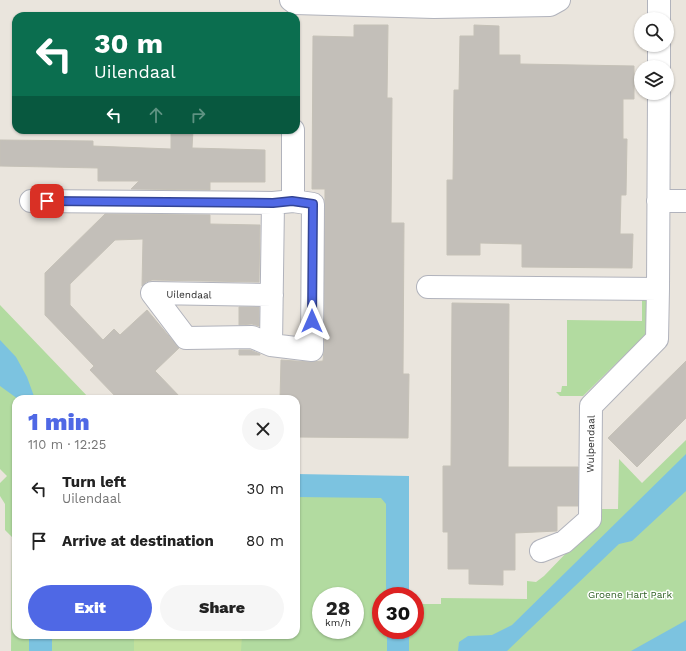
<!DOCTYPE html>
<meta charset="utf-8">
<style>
:root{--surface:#fff;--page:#f6f6f6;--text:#222;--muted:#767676;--accent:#4f68e5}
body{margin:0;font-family:"Work Sans",sans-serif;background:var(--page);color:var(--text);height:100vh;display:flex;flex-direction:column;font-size:15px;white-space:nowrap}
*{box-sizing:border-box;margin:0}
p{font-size:13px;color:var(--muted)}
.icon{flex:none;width:22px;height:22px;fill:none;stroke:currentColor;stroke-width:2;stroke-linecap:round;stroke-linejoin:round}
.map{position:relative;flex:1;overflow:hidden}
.panel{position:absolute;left:12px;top:395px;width:288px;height:244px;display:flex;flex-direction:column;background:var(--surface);border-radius:12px;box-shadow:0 1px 3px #0004}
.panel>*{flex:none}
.banner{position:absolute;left:12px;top:12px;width:288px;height:122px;border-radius:12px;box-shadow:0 1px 3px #0004;background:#0b6e4f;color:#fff;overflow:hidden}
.controls{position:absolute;left:634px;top:12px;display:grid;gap:8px}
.controls a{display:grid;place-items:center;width:40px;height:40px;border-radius:50%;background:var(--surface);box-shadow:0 1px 3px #0004;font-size:20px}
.speed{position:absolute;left:312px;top:587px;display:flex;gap:8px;font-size:20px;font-weight:700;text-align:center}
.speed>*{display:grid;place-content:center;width:52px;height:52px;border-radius:50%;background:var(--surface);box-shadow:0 1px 3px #0004;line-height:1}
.speed small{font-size:10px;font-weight:400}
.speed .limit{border:6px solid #d22;background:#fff;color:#111}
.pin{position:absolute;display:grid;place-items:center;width:34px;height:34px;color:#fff;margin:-17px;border-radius:8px;box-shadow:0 2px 6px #0006}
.me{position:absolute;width:44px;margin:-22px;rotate:0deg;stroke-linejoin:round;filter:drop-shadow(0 0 3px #0008)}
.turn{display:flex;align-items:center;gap:14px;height:84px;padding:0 16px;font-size:18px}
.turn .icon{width:52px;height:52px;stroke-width:2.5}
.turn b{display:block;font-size:28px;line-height:34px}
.lanes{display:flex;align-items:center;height:38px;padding:0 16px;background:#0003;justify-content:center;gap:20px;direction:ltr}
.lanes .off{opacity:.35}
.round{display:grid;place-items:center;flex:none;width:42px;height:42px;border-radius:21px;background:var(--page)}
.head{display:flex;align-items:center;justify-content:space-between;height:68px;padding:0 16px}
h1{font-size:24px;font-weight:800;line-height:30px;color:var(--accent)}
.button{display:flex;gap:8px;margin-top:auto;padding:8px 16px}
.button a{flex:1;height:46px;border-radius:24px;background:var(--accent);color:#fff;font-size:16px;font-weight:800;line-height:46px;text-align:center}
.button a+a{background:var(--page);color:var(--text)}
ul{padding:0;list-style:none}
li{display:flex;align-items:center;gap:12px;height:52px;padding:0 16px}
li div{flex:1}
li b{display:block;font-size:15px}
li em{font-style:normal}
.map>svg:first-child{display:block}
.green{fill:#b2dba0;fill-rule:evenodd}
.pitch{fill:#c2e19d}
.water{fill:#7cc3e0}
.building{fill:#c3bfb9;stroke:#c5c1b7}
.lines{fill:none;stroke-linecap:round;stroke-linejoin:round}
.minor-casing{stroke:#b1b3bc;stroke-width:24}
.minor{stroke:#fff;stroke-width:22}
.route-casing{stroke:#334495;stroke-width:10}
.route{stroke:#4f68e5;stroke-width:7}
.labels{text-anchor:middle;stroke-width:3;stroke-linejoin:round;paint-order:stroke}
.street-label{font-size:10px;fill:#2a2a2a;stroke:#fff}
.park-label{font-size:10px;fill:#2d5e22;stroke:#fff}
</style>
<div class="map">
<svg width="686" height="651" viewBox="0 0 686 651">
<rect width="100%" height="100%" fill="#eae5dd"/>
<path class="green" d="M642,300h6l-1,32 -2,3 -62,61h-23l-4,-4h5l1,-6h5v-66l75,1z
M0,305l90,94h-74v236h13v16h-18l1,-114 -7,-7v-26l-5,-8v-13l7,-7 -7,-7z
M686,440v206l-5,5h-639v-16h254v-148l106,1 3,108h-24v34h34v-26h26v-6l86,1v-18l9,1 8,-6 54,-56 3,-11h17l1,-50 23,24zM321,596h34v34h-34z"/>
<path class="pitch" d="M134,635h108l-1,16h-107z"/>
<path class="water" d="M0,340l16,17 11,20 8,22h-17l-18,-13z
M686,454v37l-54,50 -13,3 -112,107h-49l1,-9 9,-6 24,-1 20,-10z
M296,474l113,2v120h-23v-92l-5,-6 -85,-1z
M686,620v31h-55l52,-29z
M387,630h22v21h-22z
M29,635h23v16h-23z"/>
<path class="building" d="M354,25h34l-1,73h5l-1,125h13l-1,151h6l-1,64 -112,-1v-38h-16l1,-39 29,2 13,-1 1,-11 1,-161h-13l1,-153 41,1z
M474,25l25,1v29h21v9l114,2v33h-11v40h4l-1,56h-5l-1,39h13l-1,34 -110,-1v-23l-42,-1v12h-33v-75h6l1,-90h5l1,-54h14z
M171,130h22l-1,18 73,2v32h-55v8l-79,-1 8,-8h-41v-13l-98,-2v-26l93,1v5l78,3z
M105,214l105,1v9l50,1 -1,57 -107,-2 -6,2 -4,4 1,-47 -28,1 -45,44v21l33,35 11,-11 6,6 27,-25 32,38 -24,23 27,28h-64l-28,-29 4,-4 -49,-51v-42z
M452,303l57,1 -1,163h70v39h-21v25l-42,2v37h-12v15l-34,-1v-15h-21v-37h-5v-66h8z
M239,307h20v19l-7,-2 -13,1z
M239,350h11l10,4v1h-21z
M686,361v57l-49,49 -29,-29z"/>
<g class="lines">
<defs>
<path id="minor" d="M291,0l4,3 139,4 116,-2 9,-5
M659,19v-19
M659,67v-22
M31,201l242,2 20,-2 20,3 -1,146 -41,-5 -19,-8 -66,1 -34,-45 120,2
M293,201v-71
M658,201h28
M428,287l230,2 1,-196
M271,345l2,-142
M541,551l23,-9 26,-23 1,-113 66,-67 1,-50"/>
</defs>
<use href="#minor" class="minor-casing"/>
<use href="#minor" class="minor"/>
</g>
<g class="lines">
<defs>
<path id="route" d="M47,201l226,2 19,-2 21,3 -1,117"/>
</defs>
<use href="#route" class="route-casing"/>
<use href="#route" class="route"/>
</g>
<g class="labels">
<g class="street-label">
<text transform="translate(189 294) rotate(1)" y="4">Uilendaal</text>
<text transform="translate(590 444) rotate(-89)" y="4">Wulpendaal</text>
</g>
<g class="park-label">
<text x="630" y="598">Groene Hart Park</text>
</g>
</g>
</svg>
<div class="controls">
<a><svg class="icon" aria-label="search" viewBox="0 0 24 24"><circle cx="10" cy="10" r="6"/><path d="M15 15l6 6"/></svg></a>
<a><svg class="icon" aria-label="layers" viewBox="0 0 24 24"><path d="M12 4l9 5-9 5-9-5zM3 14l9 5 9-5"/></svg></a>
</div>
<div class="speed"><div>28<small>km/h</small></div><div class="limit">30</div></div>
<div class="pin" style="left:47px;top:201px;background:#d93025"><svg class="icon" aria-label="arrive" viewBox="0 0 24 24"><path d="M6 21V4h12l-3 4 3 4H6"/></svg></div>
<svg class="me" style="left:312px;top:321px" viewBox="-20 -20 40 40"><path d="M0-17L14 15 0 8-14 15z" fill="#4f68e5" stroke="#fff" stroke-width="4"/></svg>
<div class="banner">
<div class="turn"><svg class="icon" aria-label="left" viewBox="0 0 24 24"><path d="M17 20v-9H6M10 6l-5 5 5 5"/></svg><div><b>30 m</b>Uilendaal</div></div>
<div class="lanes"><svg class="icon" aria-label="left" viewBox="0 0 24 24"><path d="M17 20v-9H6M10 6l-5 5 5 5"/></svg><svg class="icon off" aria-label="ahead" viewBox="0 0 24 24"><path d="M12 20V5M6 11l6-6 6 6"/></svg><svg class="icon off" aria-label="right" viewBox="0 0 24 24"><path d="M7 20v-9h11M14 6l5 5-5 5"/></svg></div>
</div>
<section class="panel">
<div class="head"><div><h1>1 min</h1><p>110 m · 12:25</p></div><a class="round"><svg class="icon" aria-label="close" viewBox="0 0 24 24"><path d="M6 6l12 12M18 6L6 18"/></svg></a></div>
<ul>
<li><svg class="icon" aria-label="left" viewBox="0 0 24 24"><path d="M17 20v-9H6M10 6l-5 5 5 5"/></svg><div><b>Turn left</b><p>Uilendaal</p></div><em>30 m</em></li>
<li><svg class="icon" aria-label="arrive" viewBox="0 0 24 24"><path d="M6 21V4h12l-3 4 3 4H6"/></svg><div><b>Arrive at destination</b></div><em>80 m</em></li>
</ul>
<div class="button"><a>Exit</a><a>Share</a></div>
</section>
</div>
